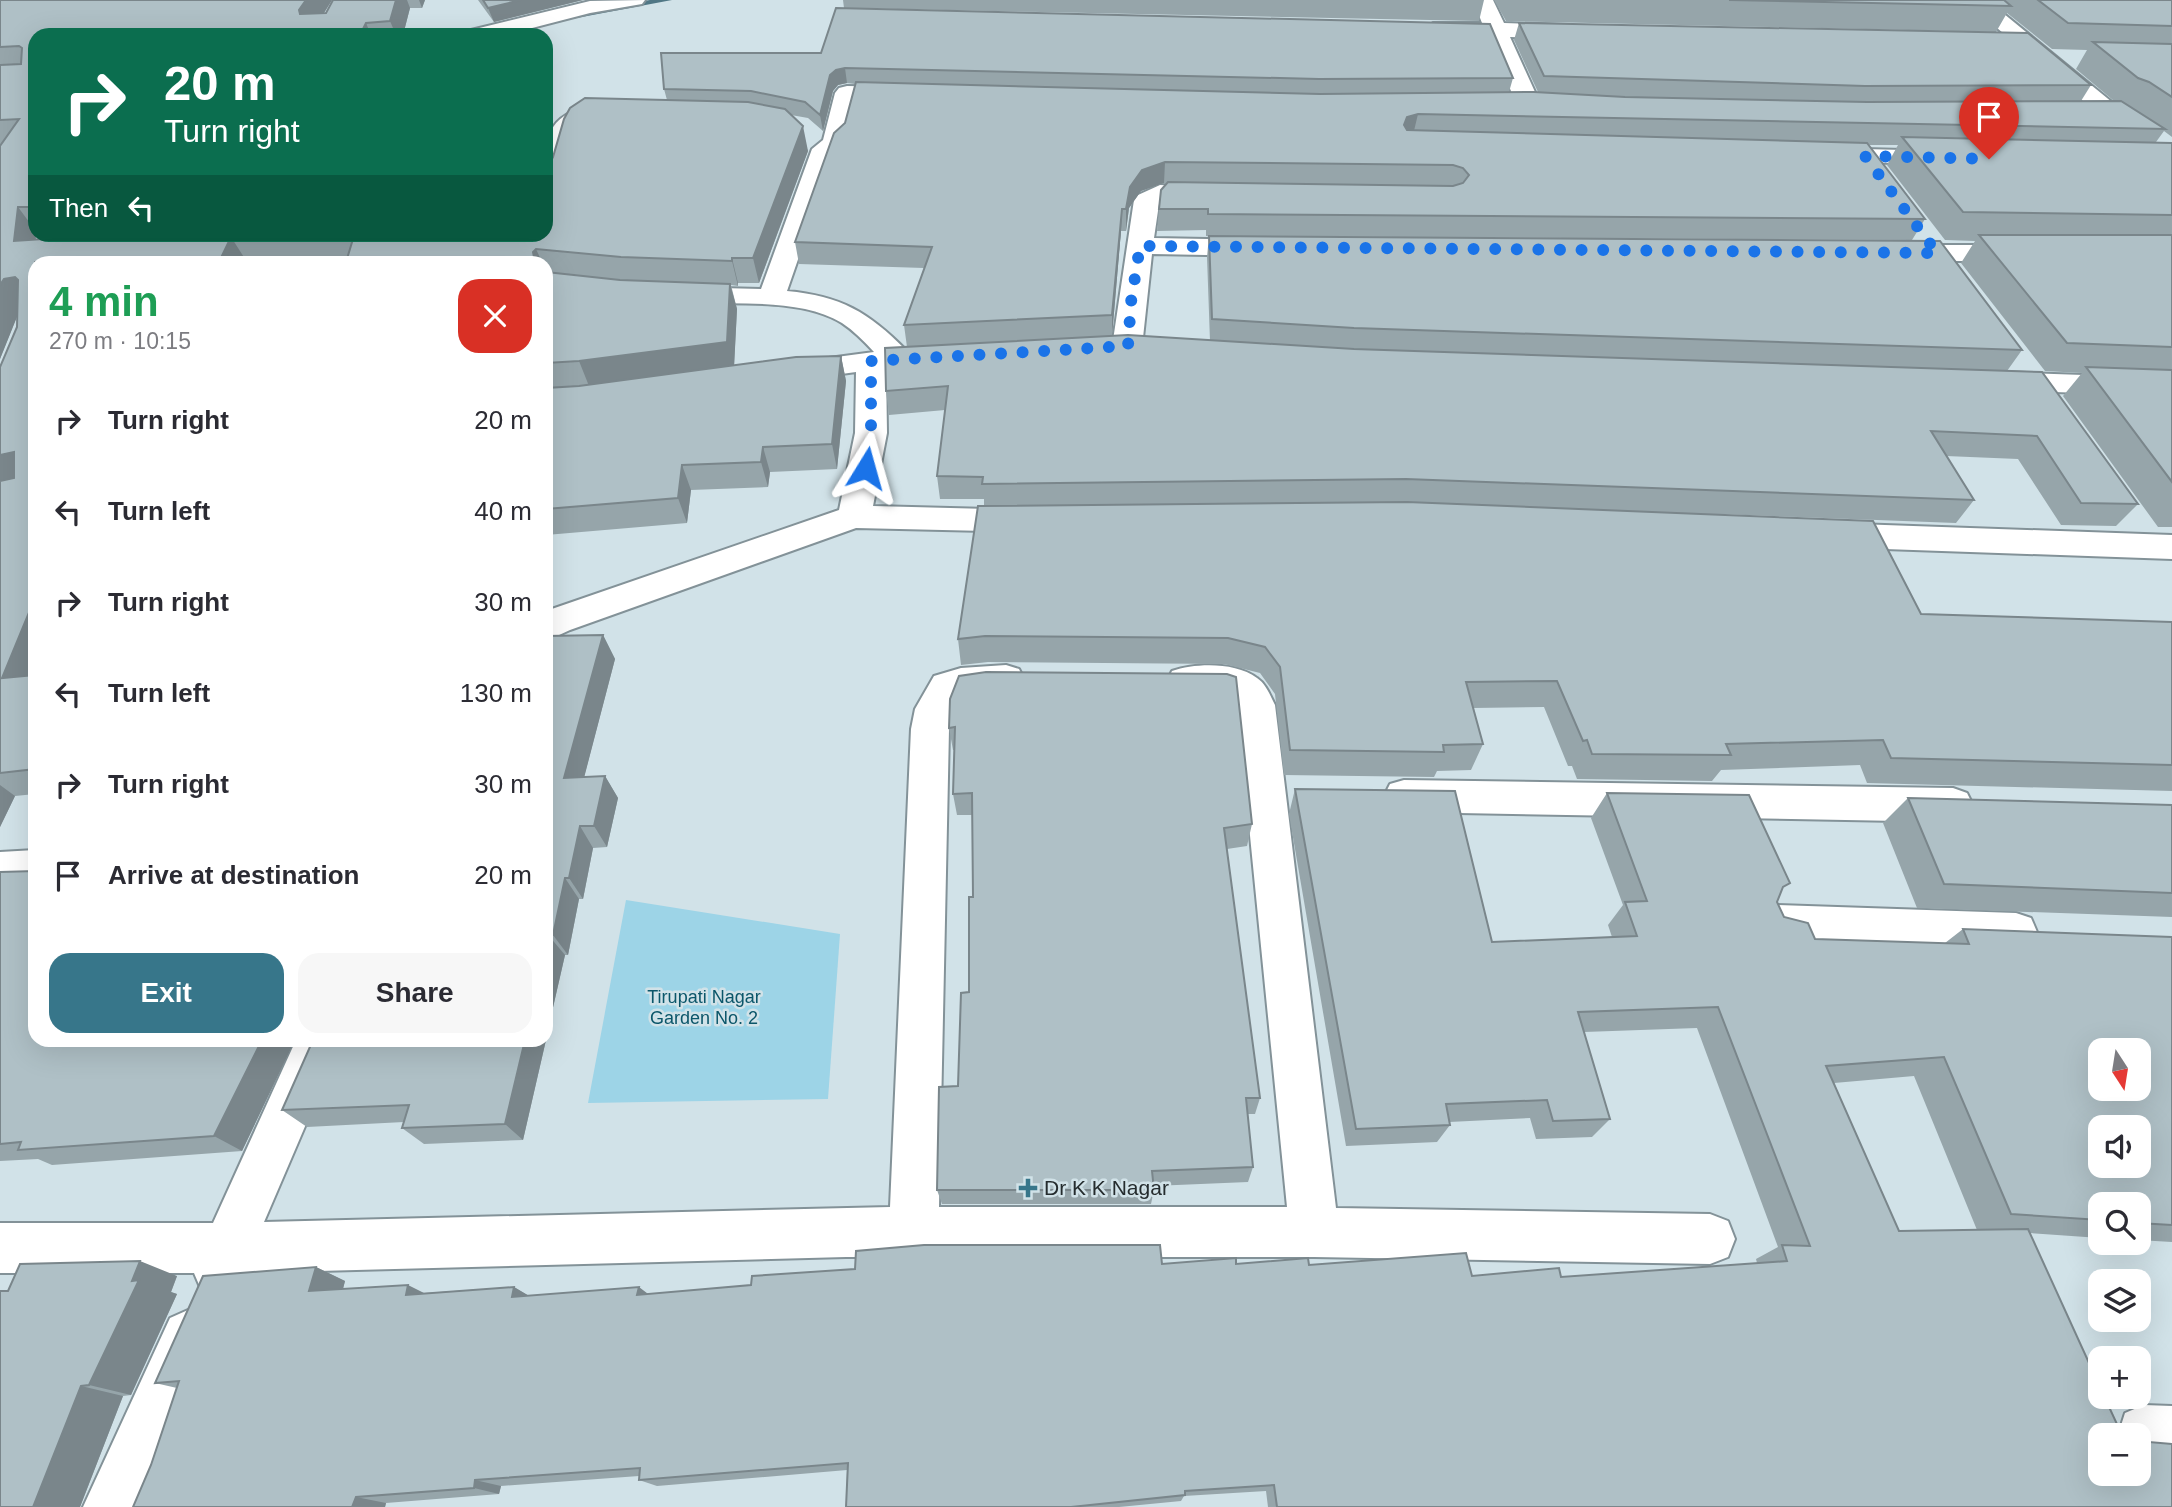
<!DOCTYPE html>
<meta charset="utf-8">
<style>
:root{--surface:#fff;--page:#f7f7f7;--text:#2b2b33;--muted:#7c7c81;--accent:#37768a}
body{margin:0;font-family:Helvetica,sans-serif;background:var(--page);color:var(--text);height:100vh;display:flex;flex-direction:column;font-size:26px;white-space:nowrap}
*{box-sizing:border-box;margin:0}
p{font-size:23px;color:var(--muted)}
.icon{flex:none;width:38px;height:38px;fill:none;stroke:currentColor;stroke-width:2;stroke-linecap:round;stroke-linejoin:round}
.map{position:relative;flex:1;overflow:hidden}
.sheet{position:absolute;left:28px;top:256px;width:525px;height:791px;display:flex;flex-direction:column;background:var(--surface);border-radius:21px;box-shadow:0 7px 28px #0002}
.sheet>*{flex:none}
.hud{position:absolute;left:28px;top:28px;width:525px;height:214px;border-radius:21px;box-shadow:0 7px 28px #0002;background:#0b6e4f;color:#fff;overflow:hidden}
.needle{width:46px;rotate:168deg}
.fabs{position:absolute;left:2088px;top:1038px;display:grid;gap:14px}
.fabs a{display:grid;place-items:center;width:63px;height:63px;border-radius:14px;background:var(--surface);box-shadow:0 7px 28px #0002;font-size:35px}
.pin{position:absolute;display:grid;place-items:center;width:60px;height:60px;color:#fff;margin:-72px -30px;border-radius:50% 50% 50% 0;rotate:-45deg;box-shadow:0 0 7px #0007}
.pin .icon{rotate:45deg}
.me{position:absolute;width:77px;margin:-38px;rotate:8deg;stroke-linejoin:round;filter:drop-shadow(0 0 5px #0008)}
.turn{display:flex;align-items:center;gap:24px;height:147px;padding:0 21px;font-size:32px}
.turn .icon{width:91px;height:91px;stroke-width:2.5}
.turn b{display:block;font-size:49px;line-height:60px}
.then{display:flex;align-items:center;height:66px;padding:0 21px;background:#0003;gap:14px;font-size:26px}
.round{display:grid;place-items:center;flex:none;width:74px;height:74px;border-radius:21px;background:var(--page)}
.summary{display:flex;align-items:center;justify-content:space-between;height:119px;padding:0 21px}
h1{font-size:42px;font-weight:800;line-height:52px;color:#1e9e55}
.cta{display:flex;gap:14px;margin-top:auto;padding:14px 21px}
.cta a{flex:1;height:80px;border-radius:21px;background:var(--accent);color:#fff;font-size:28px;font-weight:800;line-height:80px;text-align:center}
.cta a+a{background:var(--page);color:var(--text)}
ul{padding:0;list-style:none}
li{display:flex;align-items:center;gap:21px;height:91px;padding:0 21px}
li div{flex:1}
li b{display:block;font-size:26px}
li em{font-style:normal}
.map>svg:first-child{display:block}
.green{fill:#9dd4e7}
.lines{fill:none;stroke-linecap:round;stroke-linejoin:round}
.stream{fill:#507785;fill-rule:evenodd}
.street-casing{stroke:#839298;stroke-width:4}
.street{fill:#fff;fill-rule:evenodd}
.wall{fill:#96a5aa;fill-rule:evenodd}
.shaded-wall{fill:#7a868b}
.building{fill:#afc0c6;stroke:#7a868b;stroke-width:2;fill-rule:evenodd}
.route{stroke:#1a73e8;stroke-width:12;stroke-dasharray:0 21.6}
.poi-dot{fill:#37768a;stroke:#d1e2e8;stroke-width:2.5}
.labels{text-anchor:middle;stroke-width:5;stroke-linejoin:round;paint-order:stroke}
.park-label{font-size:18px;fill:#0b566a;stroke:#d1e2e8}
.near-poi-label{font-size:21px;fill:#252c2e;stroke:#d1e2e8;text-anchor:start}
</style>
<div class="map">
<svg width="2172" height="1507" viewBox="0 0 2172 1507">
<rect width="100%" height="100%" fill="#d1e2e8"/>
<path class="green" d="M626,900l214,34 -12,165 -240,4z"/>
<g class="lines">
<path class="stream" d="M650,0h22l-122,23 -28,12h-13l39,-18z"/>
<defs>
<path id="street" d="M645,0l-3,4 -52,9 -85,22h-37l3,-5 119,-29z
M1473,0h20l11,23 65,2 8,2 3,5 -3,5 -8,2 -59,-2 30,66 -4,5h-16l-4,-5 -28,-67 -55,-3 -3,-5 3,-5h49z
M1964,0h23l131,107 4,5 -4,5h-16z
M847,86l60,1 8,2 4,5 -4,5 -58,1 -11,44 -11,9 -48,138c54,5 81,21 119,59l31,-2 10,3 5,6 -5,6 -61,6 1,64 -14,73 153,4 12,3 5,8 -5,8 -12,3 -170,-4 -286,102 -24,11v-30l293,-101 16,-77 1,-61 -65,9 -10,-2 -5,-7 5,-7 10,-2 83,-11c-10,-11 -20,-21 -32,-29 -42,-26 -113,-18 -161,-20l-10,-2 -4,-6 4,-6 10,-2 80,2 51,-140 11,-9 12,-47 4,-5z
M594,105l8,2 4,5 -4,5c-48,12 -26,42 -47,72l-9,3c0,-47 -7,-76 48,-87z
M1825,148l118,3 9,2 3,5 -3,5 -9,2 -127,-5 -3,-5 3,-5z
M1160,185l61,3 4,5 -4,5 -56,3 -6,3 -5,34 106,2 9,2 4,6 -4,6 -9,2 -108,-2 -10,93 -5,6 -10,3 -10,-3 -5,-6 22,-147 4,-5z
M546,231l2,3 -3,28h-26l3,-28h24z
M1898,245h122l9,2 4,6 -4,6 -9,2h-122l-9,-2 -4,-6 4,-6z
M1997,372l175,6v18l-175,-6 -11,-2 -4,-7 4,-7z
M1828,523l344,12v24l-344,-12 -12,-4 -5,-8 5,-8z
M1006,665l13,4 5,10 -5,10 -13,4 -46,4 -7,13 -4,19 -10,478h348l-50,-502 -10,-9 -42,-1 -13,-4 -5,-10 5,-10c24,-8 63,-9 85,7 9,6 13,17 18,27l61,503 374,6 18,7 7,18 -7,18 -18,7 -396,-7h-468l-604,16 -6,14 -18,7 -18,-7 -6,-14h-194v-50h213l83,-183h46l-78,182 626,-15 21,-478 4,-20 19,-33 27,-8z
M1404,780l549,8 14,5 6,12 -6,12 -14,5 -549,-10 -14,-4 -6,-12 6,-12z
M35,850v36l-35,2v-36z
M1778,905l238,8 15,5 6,14 -6,14 -15,5 -238,-8 -15,-6 -6,-13 6,-13z
M188,1310l18,8 8,18 -74,171h-57l87,-189z
M2144,1405l28,1v54l-34,-3v-22h-20l7,-22z"/>
</defs>
<use href="#street" class="street-casing"/>
<use href="#street" class="street"/>
</g>
<path class="wall" d="M0,0h332l-8,13h2l7,-13h92l-3,8h-12l-7,27h-368l1,204h7l1,-5h476v5h17l130,-139 -3,-11 157,-36 23,-45 -1,-8h641l-5,21 -628,-13 662,70 -4,14h29l-24,-52 5,-17 572,62 -10,16h33l-38,-32 11,-19 -35,-1 -45,-36 -11,19 -490,-11 -12,-21h678v137l-8,-6 -8,11 16,1v384h-14l-95,-131 19,-23 -37,-2 -84,-108 14,-22 -30,-1 -58,-75 11,-20h-30l57,74 -13,21 -706,-4v-6l-49,1 2,-22 8,-26h-3l-23,8 -12,17 -3,23h-5l-9,105 98,5 -3,-84 2,-21 813,114 -15,21 35,1 96,132 -22,22 -55,-1 -43,-66 -72,-3 28,44 -18,23 -238,-9 203,100 251,8v169l-305,-8 -7,-18 -139,5 -9,11 -135,-2 -5,-13h-4l-24,-59 -71,1 10,36 -12,26 -34,1 -3,6 -150,-2 -9,-81 -15,-21 -36,-9 -236,-2 -27,3 -3,-26 26,-133v-7h-44l-3,-23 8,-66 -56,5 -3,-24 21,-44 -3,-22 20,-57 -125,-4 -4,-22 50,-119 10,-39 -8,-1 -9,2 -5,6 -10,40 -15,-13 -17,-3 17,36 -49,132h-21v3l-7,-1 6,24 -3,56 107,-9 5,25 -9,88 -67,3 -2,15 -77,3 -4,33 -141,12v-273h-511v532l-20,2 -15,31v-460l17,-40v-11l-17,43 1,-214h-1z
M478,0h105l-89,22z
M603,635l12,24 -31,118 21,-1 13,22 -11,49 -14,1 -10,51h-4l-11,56h-3l-19,83v-402z
M950,699l302,125 -5,22 -20,3 33,249 -5,16h-8l6,53 -5,15 -95,4 1,4 -3,14h-209l-5,-14 21,-104 11,-94 4,-95v-82h-16l-4,-21 1,-44h-1l-4,-22z
M1295,789l197,153 120,-5 -4,-12 15,-20 -32,-87 16,-25 173,100 -3,9 7,15 31,22 130,4 18,-14 209,8v305l-34,-2v-36h-38v34l-70,-5 70,202 72,72h-904l-2,-16 -82,5 -3,5 -62,6h-273l1,-37 -190,16 -18,-6v-4l-138,10 -2,8 -113,9 -1,4h-252l18,-42 26,-77 -22,-5 161,-116 29,14 -2,8 81,4 90,-6 15,9 119,-2 514,-30h74l73,1 163,11 89,1 196,-14 -1,-4 22,-12 -81,-219 -113,4 26,87 -18,18 -56,2 -6,-21 -81,4 1,3 -13,17 -91,4 -57,-332zM1914,1076l63,154 -78,1 -65,-148z
M1908,798l264,7v112l-255,-9 -34,-85z
M0,872l35,168h260l-53,111 -190,14 -14,-6 -38,2z
M546,1040l-23,100 -99,4 -22,-16 2,-6 -97,5 -25,-17z
M177,1276l-6,16 6,2 -46,101 -8,1 -43,111 -80,-216z"/>
<path class="shaded-wall" d="M306,0h26l-20,32 -12,-18 -1,-4z
M396,0h11l3,8 -7,27h-7l-6,-14z
M419,0h6l-3,8z
M521,0h62l-89,22 -6,-14z
M366,23l5,12h-6l-2,-6z
M845,68l2,15 -9,2 -5,6 -10,40 -3,-16 10,-40 6,-5z
M1418,114l-5,21 -10,4 1,-14 3,-8z
M803,126l5,25 -49,132 -6,-25z
M1165,162l-1,21 -23,8 -12,17 -3,23v-22l4,-22 12,-17z
M18,207l17,23v4h1l-3,32 -19,-25z
M1122,209l-1,22 -9,105v-21z
M507,234h13l-3,28 -10,-23z
M231,237l16,25h-28z
M536,249l6,13h-7l-2,-10z
M732,258l6,25v3l-6,-25z
M15,277l19,25 -15,10 -19,47v-74l4,-6z
M730,284l7,25 -3,59 -145,18 -10,-25z
M841,356l5,25 -9,88 -5,-25z
M763,447l7,25 -2,15 -7,-25z
M14,452l21,23 -35,10v-30z
M682,465l9,25 -4,33 -9,-25z
M35,598v87l-33,-7z
M603,635l12,24 -37,142 -14,-23z
M605,776l13,22 -11,49 -13,-21z
M0,785l15,11 -15,31z
M580,826l13,22 -10,51 -14,-21z
M565,878l14,21 -11,56 -15,-20z
M549,936l16,19 -19,83v-89z
M262,1040h33l-53,111 -28,-15z
M525,1040h21l-23,100 -18,-16z
M140,1261l37,15 -6,16 6,2 -46,101 -42,-10z
M316,1267l29,14 -6,23 -30,-13z
M408,1285l26,13 -28,-3z
M514,1287l22,13 -24,-3z
M639,1287l17,13 -19,-5z
M81,1386l42,10 -43,111h-47z
M475,1480l26,6 -2,8 -25,-6z
M356,1497l30,6 -1,4h-33z"/>
<path class="building" d="M0,0h306l-7,10 1,4 26,-1 7,-13h63l-6,21 -24,2 -3,6 -67,4 -1,2h-260v172h-17l-4,34 29,-2 1,-5h463v5h30v-5h9v-68h2l5,-9 11,-38 6,-11 15,-10 163,4 37,7 18,17 -50,132h-21v3l-111,-4 -85,-8 -3,3 2,10h-189l7,-23 -122,-2 -12,25h-184v336l-33,80 33,-3v94l-35,4v-292l14,-3v-26l-14,3v-88l17,-40 1,-47 -3,-3 -11,2 -4,6v-139l19,-27 -19,1v-55l21,-1 1,-16 -3,-2 -19,1z
M483,0h38l-33,8z
M1729,0h275l7,6z
M2038,0h134v26l-104,-3z
M836,8l654,16 23,54 -194,1 -474,-11 -9,2 -6,5 -10,40 -15,-13 -54,-11 -87,-2 -3,-36h160z
M1519,23l509,10 63,52 -226,1 -321,-10z
M2093,42l79,2v53l-23,-15 -11,-4z
M856,82l464,12 214,-2 91,5 242,5 254,-1 44,28 -747,-15 -11,3 -3,8 3,5 460,13 58,76 -717,-5v-5h-49l2,-19 7,-8 285,4 10,-3 6,-8 -6,-7 -10,-3 -288,-3 -23,8 -12,17 -4,22h-4l-10,106 -208,10 28,-78 -137,-5 39,-109 11,-10z
M1902,137l270,6v72l-209,-3z
M1979,235h193v112l-105,-4z
M1209,236l731,5 82,109 -668,-22 -142,-9z
M546,272l74,8 110,4 -3,58 -148,19 -33,2z
M1128,335l226,14 688,23 96,132 -57,-1 -44,-67 -106,-5 43,69 -568,-21 -424,5 1,-7 -46,-1 11,-90 -62,5 -1,-43z
M841,356l-9,88 -69,3 -2,15 -79,3 -4,33 -132,11v-121l33,-2 217,-29z
M2086,367l86,3v112z
M1407,502l466,19 48,93 251,8v143l-281,-7 -8,-18 -157,4 5,11 -139,-1 -5,-14 -4,1 -26,-60 -91,1 17,62 -40,1 1,7 -154,-2 -10,-83 -15,-20 -37,-9 -243,-2 -27,3 20,-133z
M603,635l-39,143 41,-2 -11,50h-14l-11,52h-4l-12,57 -4,1 -3,13v-313z
M986,672l241,2 9,3 16,147 -28,4 36,270h-14l7,69 -101,4 2,19h-217l2,-103 19,-1 3,-93 8,-1v-95h4l-1,-104 -19,1 2,-67 -6,1 1,-29 9,-23z
M1295,789l160,2 37,151 145,-6 -12,-34 22,-1 -40,-108 142,2 41,88 -7,4 -6,15 7,15 24,6 7,16 154,5 -6,-15 209,8v288l-34,-2v-19h-38v16l-89,-6 -67,-157 -118,9 73,165 129,-2 72,158v9h4l18,39h-22v39h38v-33l34,3v63h-895l-3,-22 -89,6v4l-114,12h-225l2,-44 -209,17 1,-12 -165,12 -1,8 -118,9 -4,10h-219l18,-42 28,-84 -24,2 48,-107 113,-9 -7,24 99,-6 -2,10 108,-8 -2,10 127,-10 -2,8 114,-10 1,-9 103,-7 1,-18 68,-6h236l2,19 74,-6v6l72,-6 1,7 157,-12 6,23 87,-8 2,9 226,-16 -5,-16 28,1 -92,-239 -140,5 32,107 -57,2 -6,-21 -101,4 4,21 -94,4zM2100,1050h38v38h-38zM2100,1127h38v39h-38z
M1908,798l264,7v88l-228,-9z
M35,871v169h227l-48,96 -196,14 3,-8 -21,2v-272z
M313,1040h212l-20,84 -103,4 7,-23 -127,5z
M140,1261l-8,20 7,-1 -50,105 -8,1 -48,121h-33v-216h8l12,-27z"/>
<g class="lines">
<path class="route" d="M866,468l5,-35v-72l257,-15 3,-44 9,-56 797,7 -72,-97 124,3"/>
</g>
<path class="poi-dot" d="M1024.5 1177.5h7v7h7v7h-7v7h-7v-7h-7v-7h7z"/>
<g class="labels">
<g class="park-label">
<text x="704" y="1003">Tirupati Nagar<tspan x="704" dy="21">Garden No. 2</tspan></text>
</g>
<g class="near-poi-label">
<text x="1044" y="1195">Dr K K Nagar</text>
</g>
</g>
</svg>
<div class="fabs">
<a><svg class="needle" viewBox="-14 -14 28 28"><path d="M0-13l5 13h-10z" fill="#e53935"/><path d="M0 13l5-13h-10z" fill="#7c7c81"/></svg></a>
<a><svg class="icon" aria-label="sound" viewBox="0 0 24 24"><path d="M4 9h4l5-4v14l-5-4H4zM17 9q2 3 0 6"/></svg></a>
<a><svg class="icon" aria-label="search" viewBox="0 0 24 24"><circle cx="10" cy="10" r="6"/><path d="M15 15l6 6"/></svg></a>
<a><svg class="icon" aria-label="layers" viewBox="0 0 24 24"><path d="M12 4l9 5-9 5-9-5zM3 14l9 5 9-5"/></svg></a>
<a>+</a>
<a>−</a>
</div>
<div class="pin" style="left:1989px;top:159px;background:#d93025"><svg class="icon" aria-label="arrive" viewBox="0 0 24 24"><path d="M6 21V4h12l-3 4 3 4H6"/></svg></div>
<svg class="me" style="left:866px;top:468px" viewBox="-20 -20 40 40"><path d="M0-17L14 15 0 8-14 15z" fill="#1a73e8" stroke="#fff" stroke-width="4"/></svg>
<div class="hud">
<div class="turn"><svg class="icon" aria-label="right" viewBox="0 0 24 24"><path d="M7 20v-9h11M14 6l5 5-5 5"/></svg><div><b>20 m</b>Turn right</div></div>
<div class="then">Then<svg class="icon" aria-label="left" viewBox="0 0 24 24"><path d="M17 20v-9H6M10 6l-5 5 5 5"/></svg></div>
</div>
<section class="sheet">
<div class="summary"><div><h1>4 min</h1><p>270 m · 10:15</p></div><a class="round" style="background:#d93025;color:#fff"><svg class="icon" aria-label="close" viewBox="0 0 24 24"><path d="M6 6l12 12M18 6L6 18"/></svg></a></div>
<ul>
<li><svg class="icon" aria-label="right" viewBox="0 0 24 24"><path d="M7 20v-9h11M14 6l5 5-5 5"/></svg><div><b>Turn right</b></div><em>20 m</em></li>
<li><svg class="icon" aria-label="left" viewBox="0 0 24 24"><path d="M17 20v-9H6M10 6l-5 5 5 5"/></svg><div><b>Turn left</b></div><em>40 m</em></li>
<li><svg class="icon" aria-label="right" viewBox="0 0 24 24"><path d="M7 20v-9h11M14 6l5 5-5 5"/></svg><div><b>Turn right</b></div><em>30 m</em></li>
<li><svg class="icon" aria-label="left" viewBox="0 0 24 24"><path d="M17 20v-9H6M10 6l-5 5 5 5"/></svg><div><b>Turn left</b></div><em>130 m</em></li>
<li><svg class="icon" aria-label="right" viewBox="0 0 24 24"><path d="M7 20v-9h11M14 6l5 5-5 5"/></svg><div><b>Turn right</b></div><em>30 m</em></li>
<li><svg class="icon" aria-label="arrive" viewBox="0 0 24 24"><path d="M6 21V4h12l-3 4 3 4H6"/></svg><div><b>Arrive at destination</b></div><em>20 m</em></li>
</ul>
<div class="cta"><a>Exit</a><a>Share</a></div>
</section>
</div>
